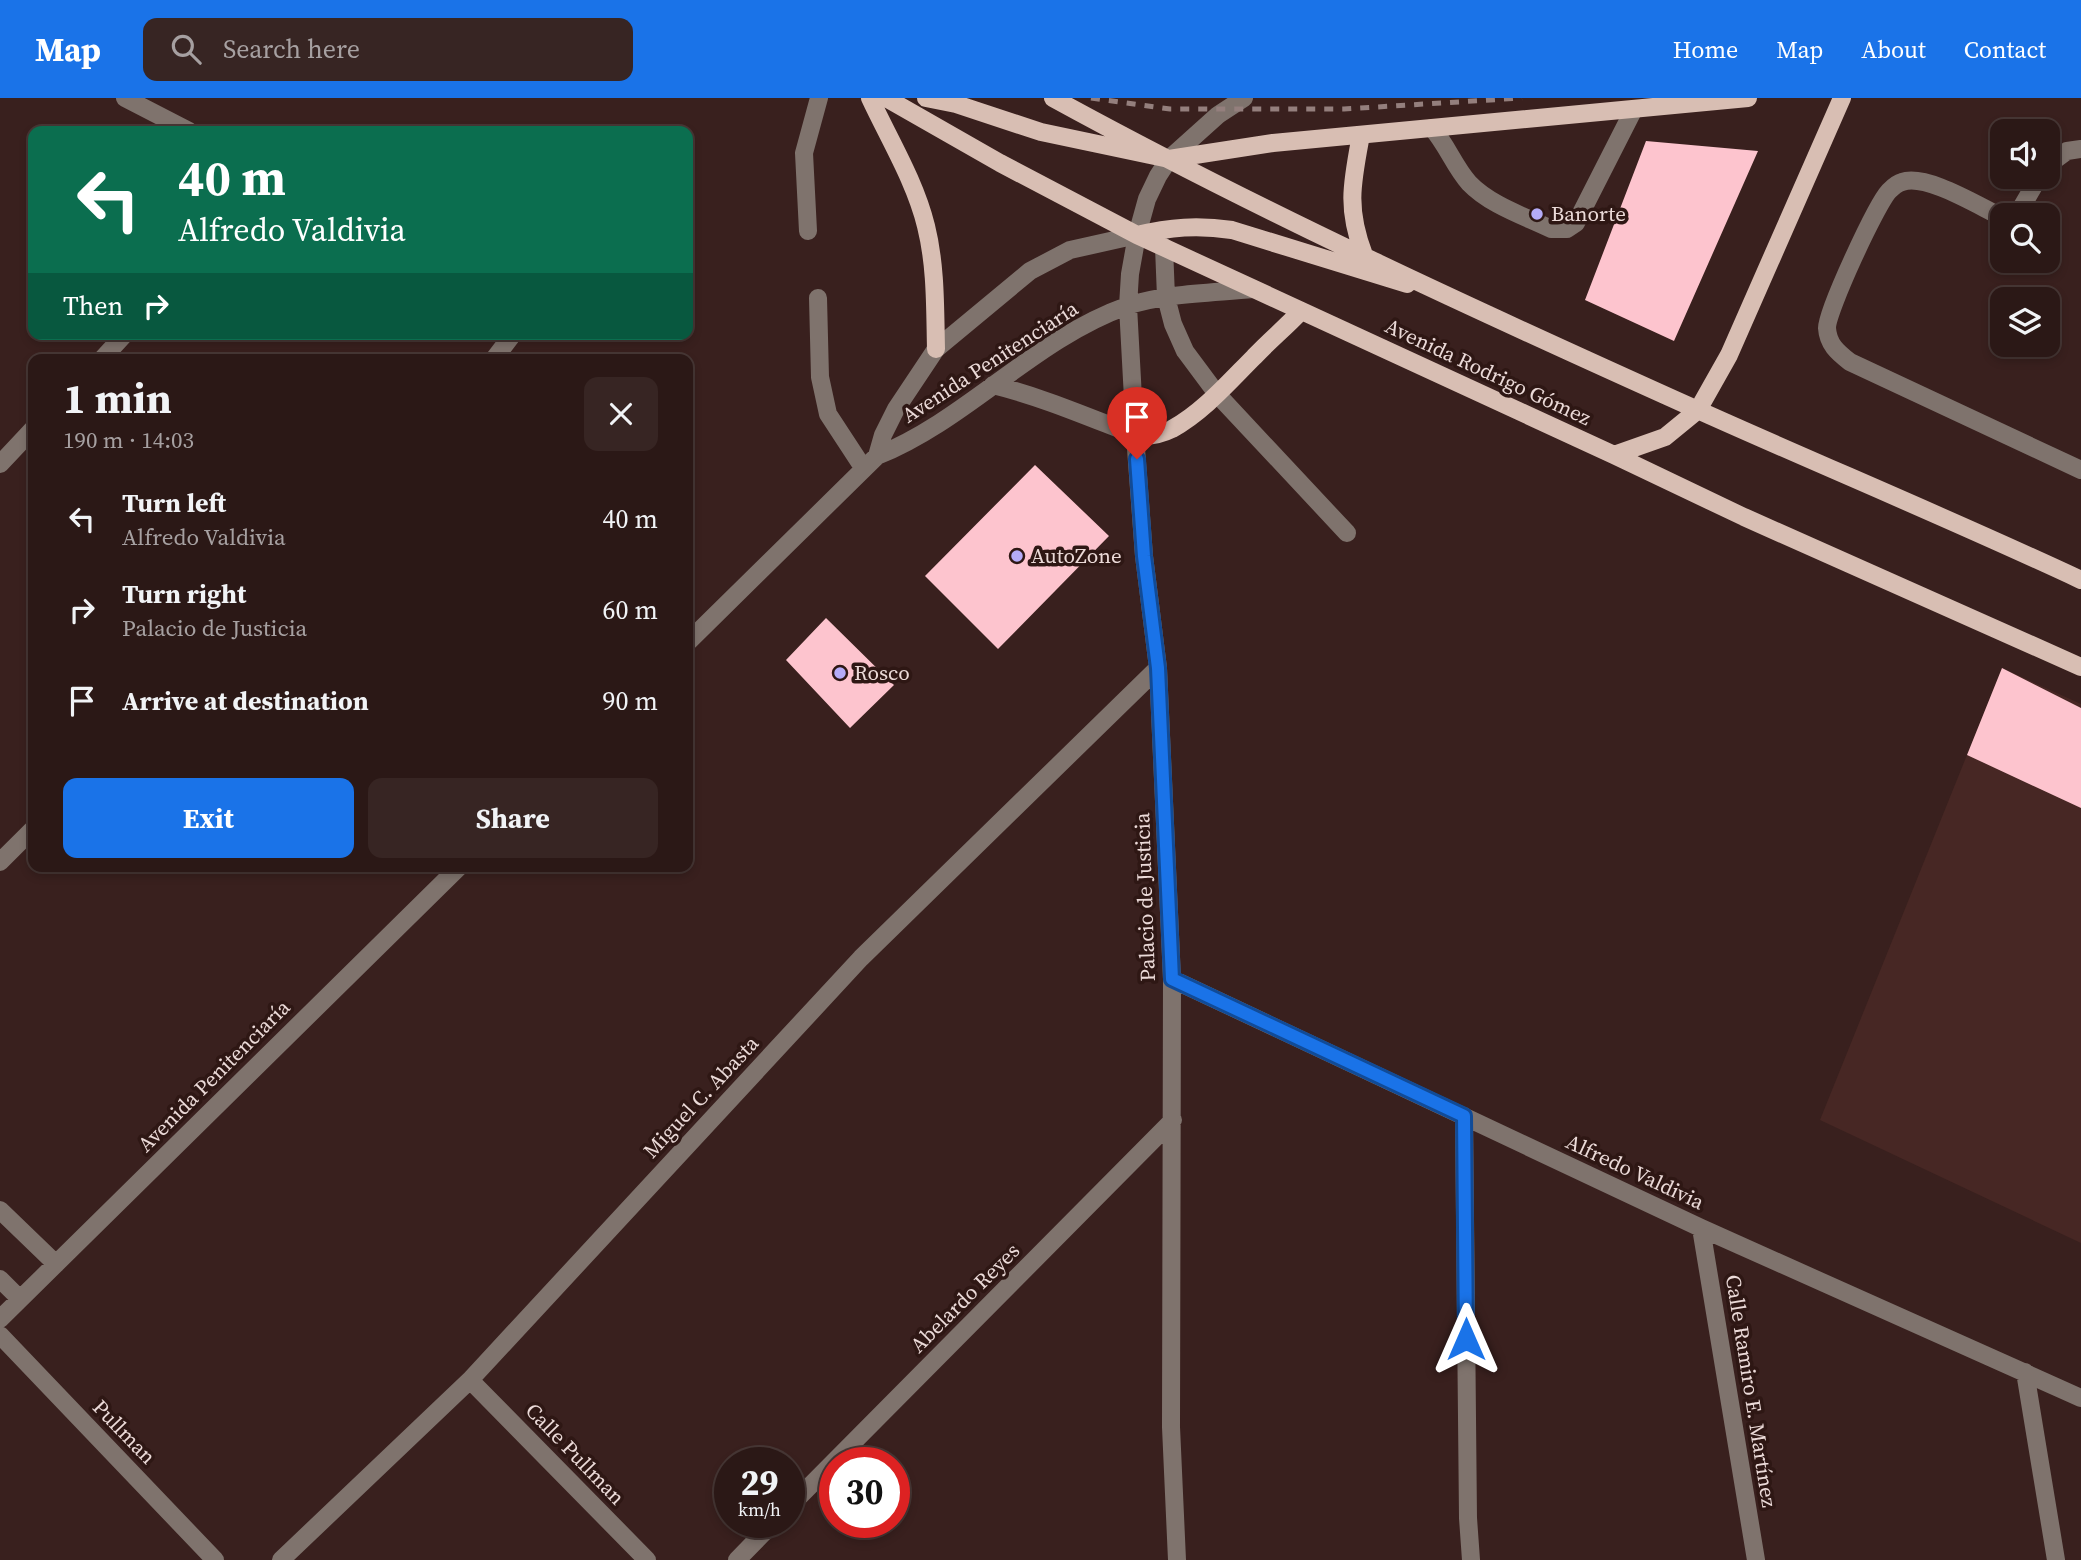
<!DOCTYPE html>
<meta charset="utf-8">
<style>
:root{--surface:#2b1816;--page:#372523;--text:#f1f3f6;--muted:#a6a0a1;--line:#473735;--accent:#1a73e8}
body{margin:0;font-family:"Source Serif 4",serif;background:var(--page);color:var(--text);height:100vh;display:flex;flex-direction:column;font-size:26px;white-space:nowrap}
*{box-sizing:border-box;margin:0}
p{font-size:23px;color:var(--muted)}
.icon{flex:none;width:38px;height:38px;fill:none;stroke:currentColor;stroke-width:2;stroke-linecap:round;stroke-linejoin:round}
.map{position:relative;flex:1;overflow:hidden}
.details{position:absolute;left:28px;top:256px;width:665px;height:518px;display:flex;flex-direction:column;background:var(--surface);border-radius:14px;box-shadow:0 4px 10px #0003,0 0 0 2px var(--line)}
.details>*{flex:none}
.hud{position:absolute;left:28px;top:28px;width:665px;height:214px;border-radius:14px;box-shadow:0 4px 10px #0003,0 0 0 2px var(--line);background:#0b6e4f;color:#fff;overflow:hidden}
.buttons{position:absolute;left:1990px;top:21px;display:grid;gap:14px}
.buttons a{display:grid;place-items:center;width:70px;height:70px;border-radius:14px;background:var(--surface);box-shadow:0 4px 10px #0003,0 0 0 2px var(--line);font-size:35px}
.speed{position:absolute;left:714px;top:1349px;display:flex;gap:14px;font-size:35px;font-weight:700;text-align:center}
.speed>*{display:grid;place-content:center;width:91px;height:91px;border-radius:50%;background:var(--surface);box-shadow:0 4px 10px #0003,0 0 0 2px var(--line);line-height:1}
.speed small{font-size:18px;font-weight:400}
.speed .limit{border:10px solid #d22;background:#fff;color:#111}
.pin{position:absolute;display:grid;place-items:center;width:60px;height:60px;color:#fff;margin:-72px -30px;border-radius:50% 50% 50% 0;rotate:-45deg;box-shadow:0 0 7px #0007}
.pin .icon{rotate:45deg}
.me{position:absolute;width:77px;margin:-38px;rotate:0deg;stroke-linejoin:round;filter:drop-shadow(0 0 5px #0008)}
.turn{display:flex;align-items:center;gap:24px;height:147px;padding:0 35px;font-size:32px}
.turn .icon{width:91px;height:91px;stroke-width:2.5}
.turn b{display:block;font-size:49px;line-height:60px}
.then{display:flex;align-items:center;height:66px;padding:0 35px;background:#0003;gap:14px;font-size:26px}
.round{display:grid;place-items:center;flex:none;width:74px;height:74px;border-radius:14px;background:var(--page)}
.headline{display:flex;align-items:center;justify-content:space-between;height:119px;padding:0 35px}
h1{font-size:42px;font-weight:700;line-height:52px}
.action{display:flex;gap:14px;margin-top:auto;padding:14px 35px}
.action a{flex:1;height:80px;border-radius:14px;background:var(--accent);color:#fff;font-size:28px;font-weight:700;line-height:80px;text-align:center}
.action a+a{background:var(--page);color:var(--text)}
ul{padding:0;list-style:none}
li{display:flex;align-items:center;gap:21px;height:91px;padding:0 35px}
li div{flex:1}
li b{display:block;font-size:26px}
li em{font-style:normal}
header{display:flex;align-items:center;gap:42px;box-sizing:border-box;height:98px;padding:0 35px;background:var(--accent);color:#fff}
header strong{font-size:33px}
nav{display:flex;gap:38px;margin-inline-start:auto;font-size:24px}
.search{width:490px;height:63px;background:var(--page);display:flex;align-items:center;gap:18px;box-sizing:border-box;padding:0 24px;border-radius:14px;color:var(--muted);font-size:26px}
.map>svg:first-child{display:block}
.built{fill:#472724}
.building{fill:#fdc4ce}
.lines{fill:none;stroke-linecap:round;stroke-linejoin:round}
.minor{stroke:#7f736d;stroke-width:18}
.major{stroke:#d8beb3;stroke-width:18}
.rail{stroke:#947f7d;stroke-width:5;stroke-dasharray:9 9;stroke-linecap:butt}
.route-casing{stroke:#114b97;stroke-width:18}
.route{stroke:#1a73e8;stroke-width:12}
.poi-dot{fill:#b5acf8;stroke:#2e1714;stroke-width:2.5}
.labels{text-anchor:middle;stroke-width:7;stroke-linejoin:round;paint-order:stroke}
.poi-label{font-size:21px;fill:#ebdad8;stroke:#2e1714;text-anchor:start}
.street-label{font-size:21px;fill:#ebdad8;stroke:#2e1714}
</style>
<header>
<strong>Map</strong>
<div class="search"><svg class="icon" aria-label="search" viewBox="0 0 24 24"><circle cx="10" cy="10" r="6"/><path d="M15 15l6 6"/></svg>Search here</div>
<nav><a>Home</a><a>Map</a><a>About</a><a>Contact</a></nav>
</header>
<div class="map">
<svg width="2081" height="1462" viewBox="0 0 2081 1462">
<rect width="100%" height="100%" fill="#39201e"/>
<path class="built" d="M2002,570l79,36v539l-261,-123z"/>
<path class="building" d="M1646,43l112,10 -84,190 -89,-41z
M1035,367l74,71 -111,113 -73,-73z
M826,520l68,67 -44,43 -64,-68z
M2002,570l79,40v100l-114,-53z"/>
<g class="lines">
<path class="minor" d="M125,0l64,33
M1432,30c15,17 22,38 37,55 21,22 55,33 82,46h16l9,-6 58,-114
M2048,67l19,-14 14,-2
M2017,117l22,-38
M2002,119c-22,-10 -76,-44 -100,-35 -4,1 -10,6 -13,9 -13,14 -62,120 -62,137 1,16 10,24 23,34l231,108
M808,133l-4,-78 15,-55
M1164,149l2,50 7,27 12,27 32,43 130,139
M818,200l2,79 8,37 36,55
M102,261l23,-25
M494,261l19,-25
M993,287c49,12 95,32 142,50
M877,358l6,-21 13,-26 40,-60 94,-78 40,-21 67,-15
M0,366l33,-35
M688,544l189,-186c90,-36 157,-117 250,-150 40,-13 85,-13 126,-17
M0,764l33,-33
M1172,881l529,249 380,170
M1464,1018l4,402 3,42
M0,1112l56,54
M1701,1130l55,332
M0,1181l20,20
M0,1221l460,-453
M0,1237l215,225
M2025,1274l31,188
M470,1282l177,180
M789,1409l384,-387
M281,1462l189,-180 391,-422 297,-290
M737,1462l37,-38
M1177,1462l-6,-133 1,-448 -14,-311 -14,-112 -9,-121 -7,-129 2,-32 7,-39 10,-36 11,-23 11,-17 49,-44 26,-17"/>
<path class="major" d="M870,0c19,41 45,83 56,128 10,40 9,82 10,123
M886,0l114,65 137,72 477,220 130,62 337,150
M926,0l30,6 85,28 128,27 104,-16 475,-45
M1053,0c210,115 429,215 647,313 127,57 255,110 381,169
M1361,37c-9,48 -15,73 3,120
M1137,137c33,-8 61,-10 95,-5l175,54
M1135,337c13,2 25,0 37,-6 31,-17 57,-47 82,-72 15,-16 32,-30 47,-46
M1614,357l51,-18 33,-27 31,-55 113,-257"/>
<path class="rail" d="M1091,0l79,11h174l178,-11"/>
</g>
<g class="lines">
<defs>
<path id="route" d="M1137,361l7,97 14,112 14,311 292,137 2,223"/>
</defs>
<use href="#route" class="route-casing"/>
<use href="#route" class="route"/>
</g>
<g class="poi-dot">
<circle cx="1537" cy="116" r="7"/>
<circle cx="1017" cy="458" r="7"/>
<circle cx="840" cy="575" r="7"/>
</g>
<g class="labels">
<g class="poi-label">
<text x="1551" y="123">Banorte</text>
<text x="1031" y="465">AutoZone</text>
<text x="854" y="582">Rosco</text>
</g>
<g class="street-label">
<text transform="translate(990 264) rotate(-33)" y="7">Avenida Penitenciaría</text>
<text transform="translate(1488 274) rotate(25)" y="7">Avenida Rodrigo Gómez</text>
<text transform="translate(1145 799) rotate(-92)" y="7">Palacio de Justicia</text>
<text transform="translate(214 978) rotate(-45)" y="7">Avenida Penitenciaría</text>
<text transform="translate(701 999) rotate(-47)" y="7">Miguel C. Abasta</text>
<text transform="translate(1635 1074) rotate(25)" y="7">Alfredo Valdivia</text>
<text transform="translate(965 1200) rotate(-45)" y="7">Abelardo Reyes</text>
<text transform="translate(1751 1293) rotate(81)" y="7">Calle Ramiro E. Martínez</text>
<text transform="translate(124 1334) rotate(46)" y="7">Pullman</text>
<text transform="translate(575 1356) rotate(46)" y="7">Calle Pullman</text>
</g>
</g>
</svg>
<div class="buttons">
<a><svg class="icon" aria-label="sound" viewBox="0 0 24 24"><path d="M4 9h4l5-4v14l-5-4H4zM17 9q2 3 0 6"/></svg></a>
<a><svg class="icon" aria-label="search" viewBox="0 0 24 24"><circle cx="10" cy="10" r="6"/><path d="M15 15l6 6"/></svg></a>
<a><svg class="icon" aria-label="layers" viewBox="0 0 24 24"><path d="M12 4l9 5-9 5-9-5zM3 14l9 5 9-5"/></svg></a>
</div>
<div class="speed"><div>29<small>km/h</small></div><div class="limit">30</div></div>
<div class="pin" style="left:1137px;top:361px;background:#d93025"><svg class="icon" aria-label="arrive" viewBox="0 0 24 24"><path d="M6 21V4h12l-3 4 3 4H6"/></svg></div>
<svg class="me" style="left:1466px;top:1241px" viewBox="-20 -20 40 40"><path d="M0-17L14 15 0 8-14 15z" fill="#1a73e8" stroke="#fff" stroke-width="4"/></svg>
<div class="hud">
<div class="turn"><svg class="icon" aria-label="left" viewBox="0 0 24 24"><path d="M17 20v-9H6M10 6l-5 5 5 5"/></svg><div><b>40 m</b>Alfredo Valdivia</div></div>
<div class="then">Then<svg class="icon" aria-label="right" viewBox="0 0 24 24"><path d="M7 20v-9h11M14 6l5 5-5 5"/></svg></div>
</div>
<section class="details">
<div class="headline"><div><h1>1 min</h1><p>190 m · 14:03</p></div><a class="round"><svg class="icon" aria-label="close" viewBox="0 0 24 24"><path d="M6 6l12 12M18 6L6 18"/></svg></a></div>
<ul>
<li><svg class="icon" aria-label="left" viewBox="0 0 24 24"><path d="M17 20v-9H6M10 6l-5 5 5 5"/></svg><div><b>Turn left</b><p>Alfredo Valdivia</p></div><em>40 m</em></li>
<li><svg class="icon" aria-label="right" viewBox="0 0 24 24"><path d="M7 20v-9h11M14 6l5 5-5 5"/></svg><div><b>Turn right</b><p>Palacio de Justicia</p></div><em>60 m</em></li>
<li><svg class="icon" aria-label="arrive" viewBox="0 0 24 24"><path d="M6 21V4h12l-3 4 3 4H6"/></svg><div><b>Arrive at destination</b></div><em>90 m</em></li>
</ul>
<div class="action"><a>Exit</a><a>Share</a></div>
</section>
</div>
